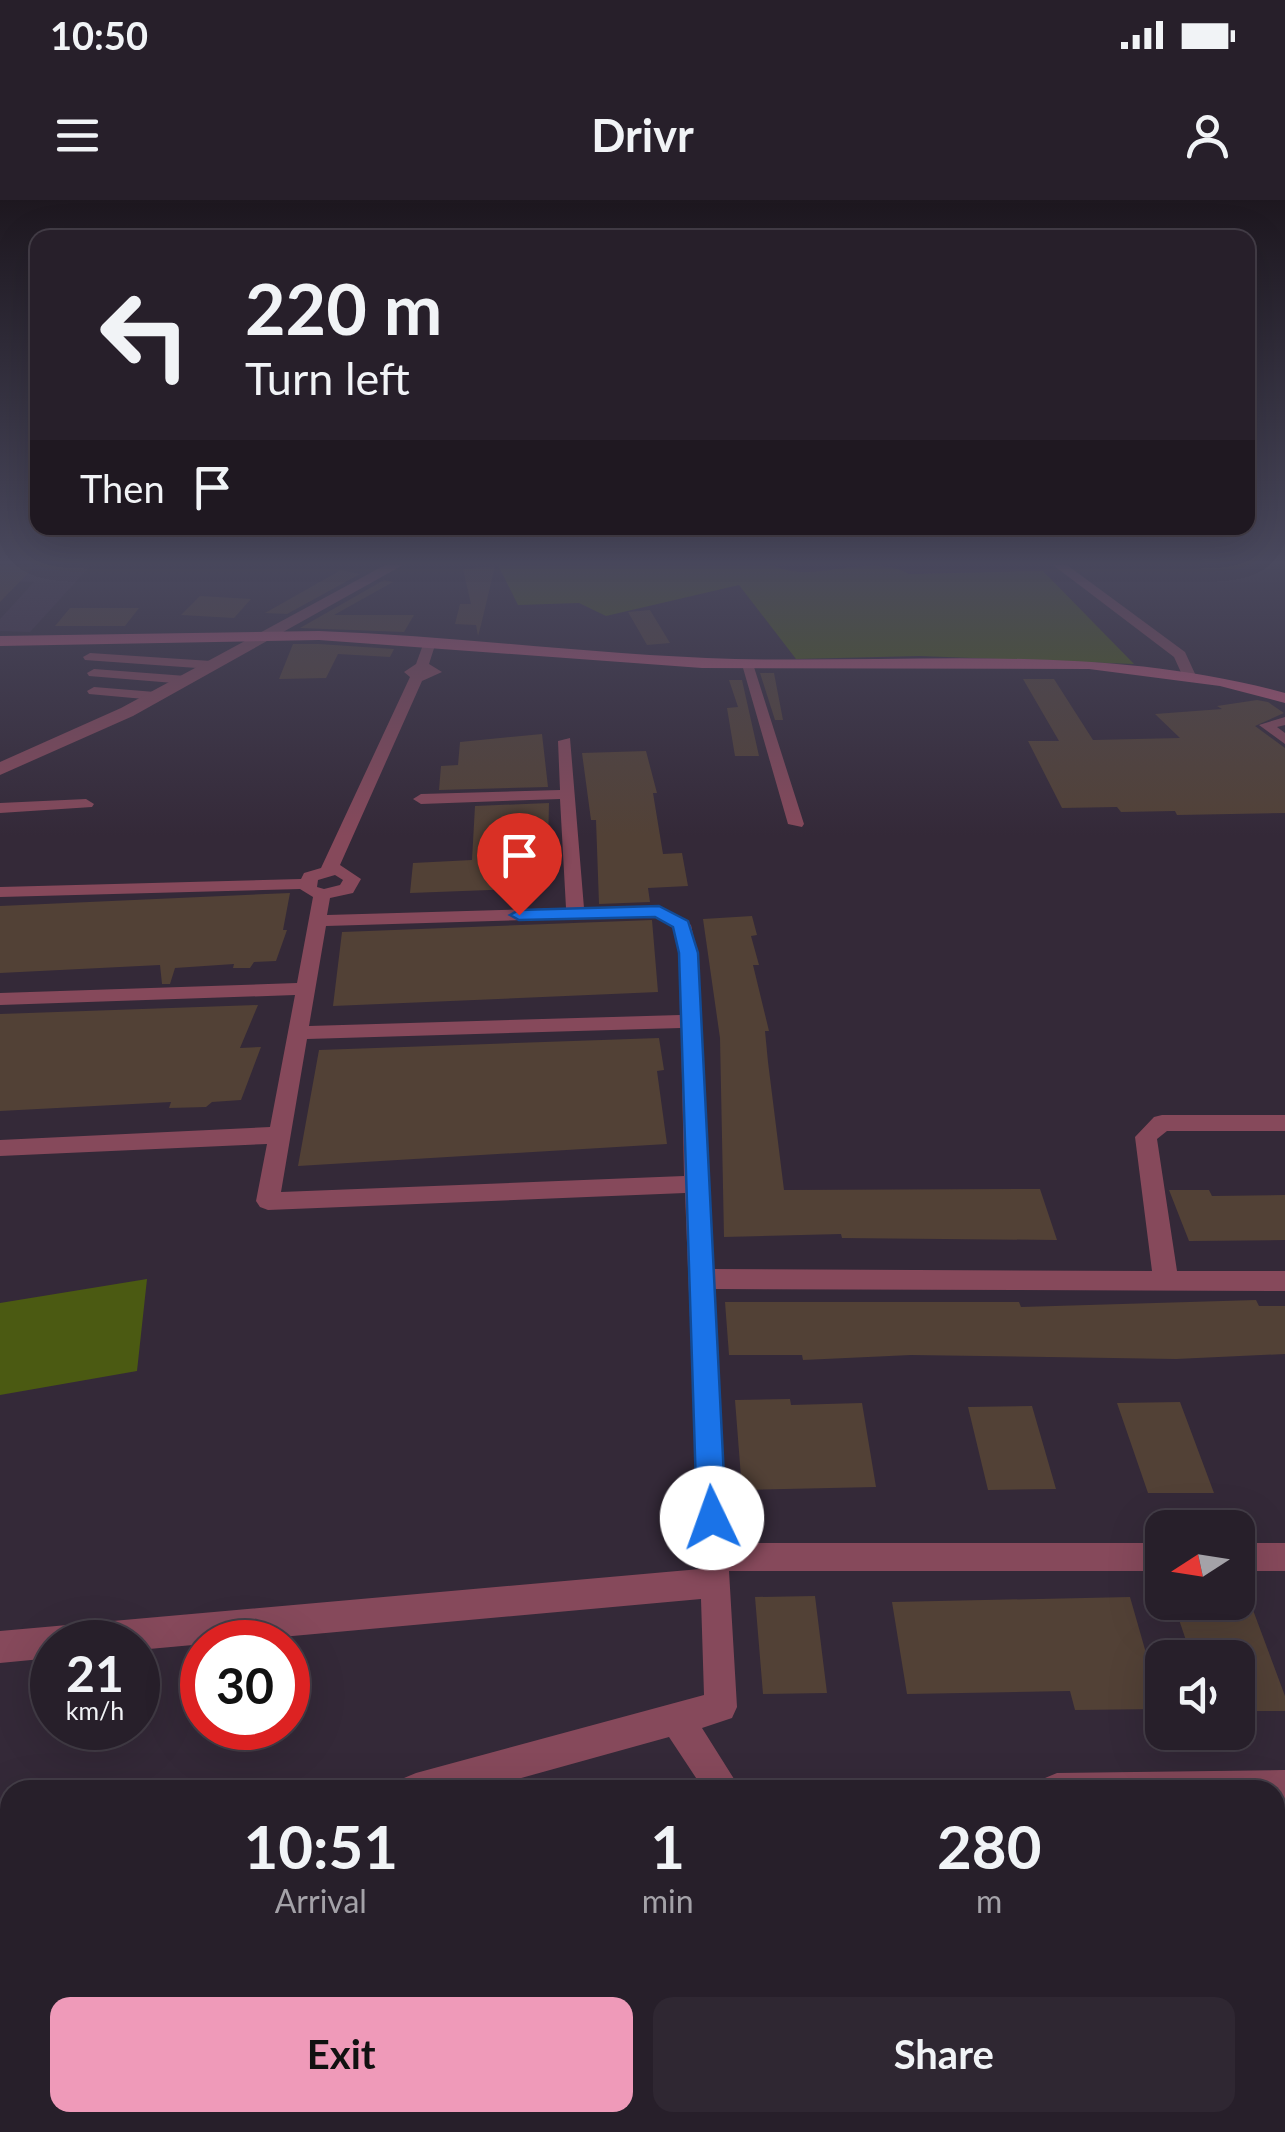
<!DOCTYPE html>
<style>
:root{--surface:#271f2a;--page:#2f2732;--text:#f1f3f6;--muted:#a4a2a8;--line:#433d47;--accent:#ef9ab9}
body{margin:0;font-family:Lato,sans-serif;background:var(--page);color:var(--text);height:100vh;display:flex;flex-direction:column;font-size:38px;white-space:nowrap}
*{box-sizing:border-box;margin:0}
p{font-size:32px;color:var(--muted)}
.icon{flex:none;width:55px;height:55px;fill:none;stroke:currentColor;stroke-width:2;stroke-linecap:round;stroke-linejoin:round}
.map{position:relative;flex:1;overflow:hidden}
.panel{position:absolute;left:0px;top:1580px;width:1285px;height:352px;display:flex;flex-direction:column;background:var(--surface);border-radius:30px 30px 0 0;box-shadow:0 10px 40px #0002,0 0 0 2px var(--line)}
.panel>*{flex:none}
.banner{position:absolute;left:30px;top:30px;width:1225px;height:305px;border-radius:20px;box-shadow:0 10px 40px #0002,0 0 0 2px var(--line);background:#271f2a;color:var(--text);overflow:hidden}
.needle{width:65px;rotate:258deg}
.controls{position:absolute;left:1145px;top:1310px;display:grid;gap:20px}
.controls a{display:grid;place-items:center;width:110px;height:110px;border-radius:20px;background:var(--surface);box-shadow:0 10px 40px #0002,0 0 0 2px var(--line);font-size:50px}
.speed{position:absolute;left:30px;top:1420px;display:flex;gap:20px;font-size:50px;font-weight:700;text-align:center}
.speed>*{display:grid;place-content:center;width:130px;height:130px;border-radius:50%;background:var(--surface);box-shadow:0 10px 40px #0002,0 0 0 2px var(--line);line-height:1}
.speed small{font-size:25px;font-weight:400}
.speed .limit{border:15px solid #d22;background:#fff;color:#111}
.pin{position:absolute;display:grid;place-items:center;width:85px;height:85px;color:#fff;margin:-102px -42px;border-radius:50% 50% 50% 0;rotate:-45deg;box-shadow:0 0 10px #0007}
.pin .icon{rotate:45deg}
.me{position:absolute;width:110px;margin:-55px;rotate:357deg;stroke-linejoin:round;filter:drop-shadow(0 0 8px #0008)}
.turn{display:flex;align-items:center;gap:35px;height:210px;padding:0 50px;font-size:45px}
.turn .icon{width:130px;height:130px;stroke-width:2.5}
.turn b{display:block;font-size:70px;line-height:85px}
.then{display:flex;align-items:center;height:95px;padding:0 50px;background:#0003;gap:20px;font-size:38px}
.eta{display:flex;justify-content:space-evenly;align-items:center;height:170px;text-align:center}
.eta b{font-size:60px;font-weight:700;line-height:70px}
.button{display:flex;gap:20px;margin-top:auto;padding:20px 50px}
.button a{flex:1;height:115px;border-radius:20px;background:var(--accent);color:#111;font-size:40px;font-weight:700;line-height:115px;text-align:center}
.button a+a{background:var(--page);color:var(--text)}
.status{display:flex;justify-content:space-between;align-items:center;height:70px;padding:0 50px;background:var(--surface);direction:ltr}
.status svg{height:28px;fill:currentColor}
header{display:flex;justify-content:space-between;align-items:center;height:130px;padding:0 50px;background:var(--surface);font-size:45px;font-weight:700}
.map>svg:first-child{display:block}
.built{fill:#413146}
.green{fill:#4b5a12}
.building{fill:#524136}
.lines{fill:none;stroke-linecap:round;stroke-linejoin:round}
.minor{fill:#86495b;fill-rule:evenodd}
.tertiary{fill:#86495b;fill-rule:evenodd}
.secondary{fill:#b55674;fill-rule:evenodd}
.route{fill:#1a73e8;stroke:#114b97;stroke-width:2.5}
</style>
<div class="status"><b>10:50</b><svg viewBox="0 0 49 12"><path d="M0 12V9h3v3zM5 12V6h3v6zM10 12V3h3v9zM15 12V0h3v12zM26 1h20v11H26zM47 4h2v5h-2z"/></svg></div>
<header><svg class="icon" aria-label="menu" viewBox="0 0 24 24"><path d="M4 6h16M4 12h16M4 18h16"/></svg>Drivr<svg class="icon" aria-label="person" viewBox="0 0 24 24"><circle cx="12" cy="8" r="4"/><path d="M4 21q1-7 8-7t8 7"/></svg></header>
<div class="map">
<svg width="1285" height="1932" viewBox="0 0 1285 1932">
<rect width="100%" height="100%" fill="#342938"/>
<path class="built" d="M0,365h91l-61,67 -30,-1v-12l34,-37 -34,-1z"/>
<path class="green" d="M498,365h274c44,21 92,-14 137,9l134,-3 91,93 -214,-8 -124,3 -57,-74 -133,31 -27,-13 -61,2z
M147,1079l-10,92 -137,24v-92z"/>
<path class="building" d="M0,366l34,1 -34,35z
M495,366l-14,59 -3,11 -2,-11 -21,-1 5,-20h11l-8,-35z
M341,370l19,4 -73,40 -22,-1z
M384,380l9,2 -59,33h80l-10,17 -104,-4z
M200,396l51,3 -17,19 -53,-3z
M70,408h69l-14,18h-70z
M650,410l20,33 -23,2 -19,-33z
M293,444h26l75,5 -4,8 -52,-3 -12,24 -47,1z
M760,473h14l9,47h-8z
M1023,479h31l39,61 87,-2 -25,-24 67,-5 -5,-3 40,-6 11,2 16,11 -29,13 30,22v65l-108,2 -2,-4 -54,1 -4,-5 -55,1 -34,-67h31z
M729,480h13l17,76h-24l-8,-48 11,-1z
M542,534l6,53 -109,3 2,-24 17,-1 2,-23z
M646,551l11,42h-4l10,61 19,-1 6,33 -40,2 2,14 -51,2 -3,-84h-5l-9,-67z
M549,603l-2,85 -137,5 3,-30 59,-3 3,-54z
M290,693l-7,37h4l-11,31 -22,1 -4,6h-17l1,-4 -59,4 -5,16h-8l-2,-19 -160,8v-67z
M752,716l5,19 -6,1 8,29h-6l16,66h-4l3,31 16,128 256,-1 17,51 -215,-2 -1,-4 -117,3 -4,-199 -17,-119z
M652,720l6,72 -325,14 9,-74z
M258,805l-18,43 21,-1 -20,53 -29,2 -6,5 -37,1 2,-6 -171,9v-97z
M659,838l5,32 -7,1 10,73 -369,22 21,-116z
M1169,990h40l3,6 73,-1v45l-96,1z
M1256,1100l3,6h26v48l-109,5 -265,-4 -108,5 -1,-5h-73l-4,-53h294l2,5z
M790,1199l1,6 71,-2 14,84 -134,3 -7,-90z
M1180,1202l34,91h-66l-31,-90z
M1032,1206l24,83 -68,1 -20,-83z
M815,1396l12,97 -64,1 -8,-97z
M1130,1397l32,112 -87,1 -5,-19 -163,3 -15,-92z
M1173,1402h77l35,94v15h-47v-53h-46z"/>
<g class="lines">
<path class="minor" d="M1053,365h14l118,87 11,24 -2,3h-10l-10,-22z
M430,438l6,4 -7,22 13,8 -20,9 -82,184 21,14 -8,14 -23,5 -3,17 239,-7 -6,-109 -139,5 -8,-5 8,-5 139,-4 -2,-49 12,-3 14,170 75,-2 32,19 6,28 15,316 440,2 -17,-134 19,-20 8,-2h123v16h-118l-10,8 20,132h108v20l-572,-2 15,254h434v28h-433l8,136 -5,11 -30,10 39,62h-37l-35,-53 -191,53h-79l5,-12 12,-5 288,-78 -3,-96 -563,51v-8h-86v16l-52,5v-32l700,-62 -15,-376 -417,17 -8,-3 -4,-6 11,-57 -267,12v-16l270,-13 25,-132 -295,10v-12l297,-10 16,-86 -13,-8 -300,8v-10l301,-8 3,-6 17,-5 89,-191 -6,-5 12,-8 8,-22zM335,675l8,5 -3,5 -16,4 -7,-2 1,-7zM655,716l18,12 6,25 1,62 -371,11 17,-100zM681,828l3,148 -403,16 26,-153z
M90,453l121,8 7,4 -7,4 -126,-9 -2,-3z
M741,461l12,3 51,160 -2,3 -14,-3z
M94,469l92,7 7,4 -7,4 -97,-8 -2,-3z
M94,487l61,5 7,4 -7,4 -66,-6 -2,-3z
M1285,517v8l-8,2 8,6v11l-26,-19z
M86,599l8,5 -2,3 -92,6v-10z
M1238,1343h47v28h-47z
M1285,1570v34h-10v-14h-235l5,-12 12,-5z
M10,1646v36l-10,1v-36z"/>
<path class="tertiary" d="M385,365h18l-270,151 -133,59v-13l121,-54z"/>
<path class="secondary" d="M319,431c139,5 277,24 416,28 189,4 364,-16 550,34v10l-65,-17 -131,-17 -387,-1 -383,-28 -319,6v-10z"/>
</g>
<linearGradient id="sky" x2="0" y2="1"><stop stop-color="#1d171f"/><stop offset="0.57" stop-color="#4a495e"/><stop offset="1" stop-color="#4a495e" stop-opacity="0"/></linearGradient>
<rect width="1285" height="636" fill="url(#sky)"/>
<path class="route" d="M659,706l29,15 10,32 28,565 -4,9 -10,4 -11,-4 -4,-9 -18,-565 -6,-26 -18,-10 -136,3 -9,-5 9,-5z"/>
</svg>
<div class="controls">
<a><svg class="needle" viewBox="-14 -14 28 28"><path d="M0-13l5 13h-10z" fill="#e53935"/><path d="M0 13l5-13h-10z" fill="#a4a2a8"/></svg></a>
<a><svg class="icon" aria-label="sound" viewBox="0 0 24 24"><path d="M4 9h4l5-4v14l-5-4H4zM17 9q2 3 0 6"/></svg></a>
</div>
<div class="speed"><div>21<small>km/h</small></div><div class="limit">30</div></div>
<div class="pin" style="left:519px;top:715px;background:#d93025"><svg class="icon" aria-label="arrive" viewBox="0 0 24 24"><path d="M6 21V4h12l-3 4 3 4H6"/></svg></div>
<svg class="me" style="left:712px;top:1318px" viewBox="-20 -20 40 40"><circle r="19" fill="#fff"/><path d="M0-13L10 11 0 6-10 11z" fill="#1a73e8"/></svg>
<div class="banner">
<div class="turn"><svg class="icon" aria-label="left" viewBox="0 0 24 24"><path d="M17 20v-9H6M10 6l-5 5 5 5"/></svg><div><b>220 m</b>Turn left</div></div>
<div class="then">Then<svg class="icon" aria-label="arrive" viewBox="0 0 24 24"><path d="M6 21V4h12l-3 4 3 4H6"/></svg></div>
</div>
<section class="panel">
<div class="eta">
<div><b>10:51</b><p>Arrival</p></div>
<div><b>1</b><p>min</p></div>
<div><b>280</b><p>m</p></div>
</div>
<div class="button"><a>Exit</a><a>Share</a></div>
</section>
</div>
